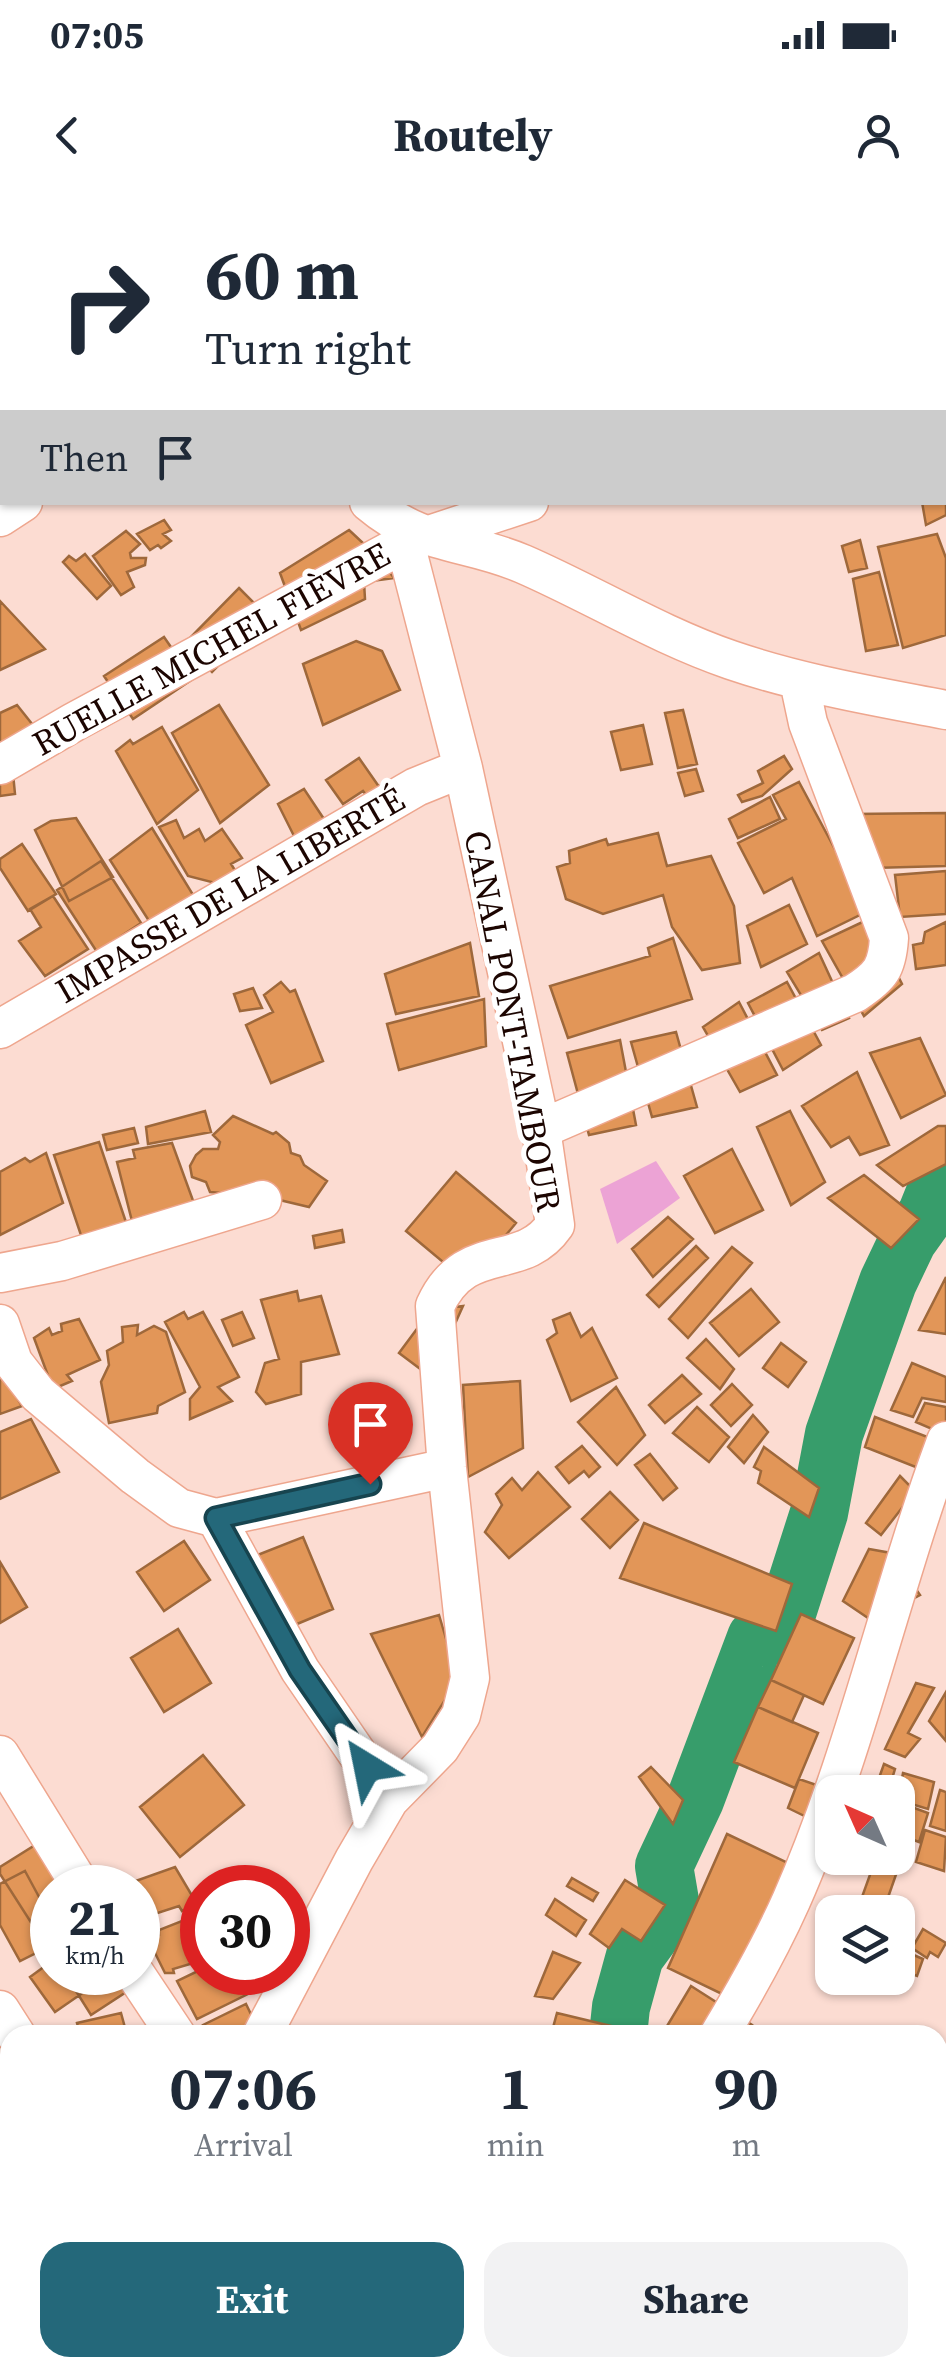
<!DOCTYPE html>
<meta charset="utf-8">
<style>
:root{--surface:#fff;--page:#f2f2f3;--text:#1f2937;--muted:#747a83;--accent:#24687a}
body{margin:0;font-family:"Source Serif 4",serif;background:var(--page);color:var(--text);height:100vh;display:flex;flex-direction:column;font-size:38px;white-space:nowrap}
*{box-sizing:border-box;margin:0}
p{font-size:32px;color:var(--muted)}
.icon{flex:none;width:55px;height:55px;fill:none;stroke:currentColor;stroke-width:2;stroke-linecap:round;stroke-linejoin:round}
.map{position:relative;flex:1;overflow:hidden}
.sheet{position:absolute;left:0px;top:1825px;width:948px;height:352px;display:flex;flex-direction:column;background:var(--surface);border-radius:30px 30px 0 0;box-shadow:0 2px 8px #0004}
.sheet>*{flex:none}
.guide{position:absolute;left:0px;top:0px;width:948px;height:305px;box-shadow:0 2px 8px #0004;background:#fff;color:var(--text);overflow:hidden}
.needle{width:65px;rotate:315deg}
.tools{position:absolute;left:815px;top:1575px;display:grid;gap:20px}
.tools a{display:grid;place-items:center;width:100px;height:100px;border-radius:20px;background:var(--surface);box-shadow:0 2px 8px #0004;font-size:50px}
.speed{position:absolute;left:30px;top:1665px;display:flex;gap:20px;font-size:50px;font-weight:700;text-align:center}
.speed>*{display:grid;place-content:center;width:130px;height:130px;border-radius:50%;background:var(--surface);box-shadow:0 2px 8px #0004;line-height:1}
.speed small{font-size:25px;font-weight:400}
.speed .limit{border:15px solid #d22;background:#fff;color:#111}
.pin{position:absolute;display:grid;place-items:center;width:85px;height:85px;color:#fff;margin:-102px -42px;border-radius:50% 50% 50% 0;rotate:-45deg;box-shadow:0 0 10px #0007}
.pin .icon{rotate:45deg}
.me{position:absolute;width:110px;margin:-55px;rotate:325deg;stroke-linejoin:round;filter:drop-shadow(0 0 8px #0008)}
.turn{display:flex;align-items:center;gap:35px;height:210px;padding:0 40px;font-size:45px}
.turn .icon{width:130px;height:130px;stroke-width:2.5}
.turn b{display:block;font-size:70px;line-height:85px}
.then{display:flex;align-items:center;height:95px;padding:0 40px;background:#0003;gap:20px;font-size:38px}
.eta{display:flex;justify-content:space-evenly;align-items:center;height:170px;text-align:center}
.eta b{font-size:60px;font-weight:700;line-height:70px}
.action{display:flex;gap:20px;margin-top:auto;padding:20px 40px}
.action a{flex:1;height:115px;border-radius:30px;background:var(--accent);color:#fff;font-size:40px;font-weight:700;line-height:115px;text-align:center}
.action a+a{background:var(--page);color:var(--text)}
.status{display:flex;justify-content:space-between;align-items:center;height:70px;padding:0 50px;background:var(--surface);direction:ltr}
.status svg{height:28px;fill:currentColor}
header{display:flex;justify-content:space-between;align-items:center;height:130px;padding:0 40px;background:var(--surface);font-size:45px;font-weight:700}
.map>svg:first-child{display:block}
.green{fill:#eca3d5}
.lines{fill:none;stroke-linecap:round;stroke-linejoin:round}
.river{stroke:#379d6b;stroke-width:58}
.building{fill:#e29658;stroke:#9e683b;stroke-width:2.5}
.street-casing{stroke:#eea68e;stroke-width:41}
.street{stroke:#fff;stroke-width:38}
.route-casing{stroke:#17444f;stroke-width:25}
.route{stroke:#24687a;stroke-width:18}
.labels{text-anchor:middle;stroke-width:10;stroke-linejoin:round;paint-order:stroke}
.street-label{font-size:35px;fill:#1c0501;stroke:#fff}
</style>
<div class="status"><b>07:05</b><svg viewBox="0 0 49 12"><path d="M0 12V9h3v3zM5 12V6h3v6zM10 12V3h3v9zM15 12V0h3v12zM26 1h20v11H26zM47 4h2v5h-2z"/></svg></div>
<header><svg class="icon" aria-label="back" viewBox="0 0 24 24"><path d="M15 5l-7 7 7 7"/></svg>Routely<svg class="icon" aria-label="person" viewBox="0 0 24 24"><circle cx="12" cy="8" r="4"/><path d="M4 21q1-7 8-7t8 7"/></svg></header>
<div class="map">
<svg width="946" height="2177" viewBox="0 0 946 2177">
<rect width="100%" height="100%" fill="#fcdcd2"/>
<path class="green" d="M656,961l24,37 -63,46 -17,-55z"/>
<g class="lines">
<path class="river" d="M618,1835l3,-28 14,-51 36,-49 -7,-41 31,-66 61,-162 24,-3 39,-122 15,-79 54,-152 20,-42 18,-25 19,-47
M0,2111l10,-1"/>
</g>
<path class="building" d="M946,246v69l-20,10 -4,-23h23z
M164,320l7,10 -8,4 8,7 -10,7 -3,-3 -8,5 -13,-16z
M349,330l29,27 16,21 -30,4 1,17 -64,31 -21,-57z
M126,331l14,13 -10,9 1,5h15l-1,7 -18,7 7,15 -13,8 -28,-39z
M937,334l9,24v77l-43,13 -25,-101z
M860,340l7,28 -18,4 -7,-26z
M85,354l26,32 -14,13 -34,-37 6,-6 7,5z
M879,372l19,73 -32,6 -13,-72z
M239,388l28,28 -55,56 -28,-28z
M0,401l45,48 -45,21z
M164,437l29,42 -60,40 -29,-43z
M356,441l26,10 18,39 -77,35 -20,-61z
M17,505l23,29 -28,29 3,31 -15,2v-83z
M219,505l50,80 -49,38 -48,-90z
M683,510l14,54 -19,4 -13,-55z
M643,525l9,39 -31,6 -10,-38z
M162,527l36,63 -41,34 -41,-73 14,-11 3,4z
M784,556l8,13 -30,27 -20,6 -4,-7 25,-12 -5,-12z
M359,558l23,33 -12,9 -7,-9 -20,13 -17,-24z
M696,569l7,22 -18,5 -7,-23z
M799,582l69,129 -51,25 -25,-58 -28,15 -26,-50 48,-24 -13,-24z
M304,589l28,42 -38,5 -16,-32z
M770,597l10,22 -42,19 -9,-19z
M946,613v53l-74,2 -18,-54z
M76,618l37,59 -44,24 -34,-71 16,-9z
M176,620l8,18 15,-9 6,12 17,-12 20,29 -11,6 5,8 -17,12 -31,-8 -29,-49z
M152,628l43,70 -44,26 -41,-64z
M658,633l9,33 44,-10 23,50 6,57 -38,7 -30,-43 -9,-32 -60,19 -37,-15 -9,-32 13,-4 -1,-12 37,-12 2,6z
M22,644l34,50 -28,17 -28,-43v-9z
M101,661l40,62 -44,29 -40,-62z
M946,671v43l-46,3 -5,-42z
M53,696l35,53 -43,27 -26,-35 22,-14 -11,-18z
M789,705l18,39 -46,23 -14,-41z
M869,719l33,65 -38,32 -42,-75z
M946,722v43l-30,4 -3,-24 10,-2 2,-11z
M673,738l19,61 -124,39 -18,-52 100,-30 -2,-8z
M470,743l9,53 -83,18 -11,-40z
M819,753l30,65 -27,12 -35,-58z
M281,782l9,10 5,-2 28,71 -52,22 -25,-58 27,-13 -9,-17z
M787,782l34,63 -38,25 -35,-67z
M253,788l9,20 -22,3 -6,-17z
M484,799l2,47 -87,24 -12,-46z
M739,802l38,73 -37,17 -37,-65z
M676,832l21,75 -45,10 -21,-75z
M920,838l26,57 -45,23 -31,-65z
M620,840l16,85 -47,10 -22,-82z
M857,872l32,73 -29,10 -11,-18 -18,10 -29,-41z
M205,911l6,21 -63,12 -2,-17z
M790,911l35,71 -34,23 -34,-78z
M233,916l40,18 3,-2 13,11 2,10 9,3 4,9 23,16 -18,26 -42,-10 -57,-5 -4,-10 -14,-5 -2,-11 6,-11 7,-6h15l2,-7 -7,-7z
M938,926h8v38l-43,22 -26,-21z
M134,928l4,15 -31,7 -4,-15z
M99,942l35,104 -45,13 -35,-104z
M172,943l27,74 -65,12 -17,-67 18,-4 -2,-8z
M732,949l31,61 -48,23 -31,-57z
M46,953l17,50 -63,32v-63l25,-14 5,4z
M456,972l60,51 -49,59 -61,-51z
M864,975l55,44 -28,29 -63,-50z
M668,1017l25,22 -40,38 -21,-28z
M342,1030l2,12 -29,6 -2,-12z
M696,1046l12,12 -49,49 -12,-12z
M732,1047l20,16 -64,75 -19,-19z
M946,1077v57l-27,-4z
M751,1089l28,33 -40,34 -29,-33z
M297,1091l2,10 22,-5 18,58 -38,8v32l-35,10 -10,-12 9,-29 14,-4 -18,-59z
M463,1106l-32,71 -32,-24 32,-43z
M184,1112l4,7 15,-7 36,65 -21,10 14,14 -42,18v-20l10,-12 -35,-65z
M242,1112l12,26 -21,8 -11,-26z
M570,1113l11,24 11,-9 25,50 -46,23 -24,-61 10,-7 -4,-13z
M79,1119l21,41 -33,15 5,6 -19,8 -19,-51 15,-10 3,7 10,-4 -1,-7z
M138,1125l-1,10 17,-9 12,6 19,60 -27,14 -1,7 -48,10 -8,-41 8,-17 -2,-14 16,-9 -1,-15z
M706,1139l28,30 -14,20 -33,-31z
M781,1143l25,19 -18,25 -25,-19z
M912,1163l34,14v25l-24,-4 -9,19 -22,-7z
M0,1170l22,36 -22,8z
M682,1175l19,19 -36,29 -16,-18z
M520,1181l3,67 -55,29 -5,-92z
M732,1184l20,21 -21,21 -20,-21z
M616,1187l29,48 -28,30 -39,-43z
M925,1203l21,4v28l-30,-13z
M697,1207l32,30 -20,25 -36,-29z
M753,1215l15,17 -24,31 -16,-16z
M875,1217l71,27 -5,33 -76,-30z
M31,1219l28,53 -59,27v-67z
M582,1246l18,21 -11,10 -5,-6 -15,12 -13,-16z
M764,1247l55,41 -10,29 -51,-34 3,-12 -7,-4z
M650,1254l27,34 -14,12 -28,-35z
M538,1272l32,35 -61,51 -24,-26 17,-27 -6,-11 16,-16 10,12z
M900,1276l15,15 -34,44 -15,-12z
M610,1292l28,28 -28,28 -28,-29z
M644,1323l148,61 -16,47 -156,-53z
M303,1337l30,72 -48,20 -30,-73z
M184,1341l26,39 -46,31 -27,-39z
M869,1349l22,4 29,42 -42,22 -10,1 -25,-17z
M0,1362l27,45 -27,16z
M801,1414l53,24 -31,66 -52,-24z
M439,1415l19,64 -36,58 -51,-103z
M178,1429l33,54 -47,29 -33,-54z
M771,1480l33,15 -12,27 -34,-15z
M916,1483l18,5 -26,45 12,6 -15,18 -20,-8z
M946,1492v49l-17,-20z
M758,1507l60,26 -23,55 -61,-26z
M203,1555l41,50 -64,52 -40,-50z
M884,1564l11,5 -7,23h-14z
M651,1567l32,33 -10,24 -34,-47z
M903,1573l31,9 -6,27 -30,-9z
M799,1579l38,13 -12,34 -37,-18z
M940,1590l6,2v39l-16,-5z
M898,1602l30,11 -9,29 -21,-8z
M925,1630l21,7 -2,34 -28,-9z
M727,1634l82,39 -60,134 -81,-39z
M40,1642l29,46h-17v23l-20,13 -32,-50v-7z
M876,1658l23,8 -14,40 -23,-9z
M175,1667l19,32 -1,6 -11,6 -3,-5 -31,10 -5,7 -5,-3v-32h-22z
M25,1671l27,50v24l-32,16 -20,-36v-41z
M572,1678l26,15 -5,8 -26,-15z
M625,1680l40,25 -24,36 -19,-12 -13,19 -19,-14z
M555,1699l31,21 -10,16 -30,-21z
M197,1715l5,11 -2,35 -27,8 1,4h-9l-17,-34 11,-4v-5z
M52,1719v39l-18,-26z
M923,1729l23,14 -8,14 -8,-5 -3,6 -15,-10z
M553,1752l27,11 -27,36 -18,-3z
M909,1753l14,6 -6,17 -14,-5z
M52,1761v11h38l7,11 -42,29 -25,-35z
M202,1769v3h35l11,22 -51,25 -20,-38z
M64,1772h70l6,11 -49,32z
M691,1786l61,39 -6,10h-76l-6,-4z
M246,1804l15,31h-53l-5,-10z
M121,1813l6,22h-47l-3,-12z
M557,1813l54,13 -2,9h-58z
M0,2026h10v41h-10z
M316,2168h59l3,9h-58z
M378,2168h45l2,9h-44z
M619,2168h34l4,8 -35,1z
M730,2168h42l-3,9h-11z"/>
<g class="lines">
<defs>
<path id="street" d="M159,0l1,2
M380,2l1,-2
M0,73h2
M945,173h1
M369,302c53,45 96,37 154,62 69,30 135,71 208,96 70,24 143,36 215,50
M0,317l23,-15
M0,565l74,-43 331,-179 124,-41
M0,829l416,-242 47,-19
M541,929l314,-136c26,-17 32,-25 34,-55l-81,-215 -9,-42
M0,1073l62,-12 200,-61
M0,1124l13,38 25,32 97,82 44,32 37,10 84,152 89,130
M216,1318l231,-50
M0,1555l82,133
M134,1772l42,63
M0,1810l16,25
M262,1835l92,-175 35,-60 51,-52 21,-33 9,-37 -23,-210 -12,-162c31,-68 86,-32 120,-81l-14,-96 -78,-361 -58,-225
M719,1835c26,-43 51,-87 72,-134 65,-147 99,-309 155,-460
M236,2168l4,9
M57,2177l37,-9"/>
</defs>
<use href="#street" class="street-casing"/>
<use href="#street" class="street"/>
</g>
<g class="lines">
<defs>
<path id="route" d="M367,1567l-67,-97 -84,-152 154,-34"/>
</defs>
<use href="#route" class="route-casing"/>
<use href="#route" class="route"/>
</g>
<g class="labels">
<g class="street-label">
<text transform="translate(211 449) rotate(-29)" y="12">RUELLE MICHEL FIÈVRE</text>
<text transform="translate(230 695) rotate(-30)" y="12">IMPASSE DE LA LIBERTÉ</text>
<text transform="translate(513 821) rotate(79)" y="12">CANAL PONT-TAMBOUR</text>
</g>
</g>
</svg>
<div class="tools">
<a><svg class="needle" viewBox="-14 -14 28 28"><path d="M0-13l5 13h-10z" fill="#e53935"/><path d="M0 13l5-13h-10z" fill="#747a83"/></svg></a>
<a><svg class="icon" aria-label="layers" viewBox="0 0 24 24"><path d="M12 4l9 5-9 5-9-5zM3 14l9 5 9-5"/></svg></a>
</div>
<div class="speed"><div>21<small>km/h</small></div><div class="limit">30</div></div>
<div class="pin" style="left:370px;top:1284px;background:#d93025"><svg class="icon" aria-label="arrive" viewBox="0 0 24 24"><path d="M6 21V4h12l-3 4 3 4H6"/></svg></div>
<svg class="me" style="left:367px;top:1567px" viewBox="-20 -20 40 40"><path d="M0-17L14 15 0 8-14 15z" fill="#24687a" stroke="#fff" stroke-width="4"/></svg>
<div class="guide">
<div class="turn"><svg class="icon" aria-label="right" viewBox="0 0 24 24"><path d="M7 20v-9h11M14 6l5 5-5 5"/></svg><div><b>60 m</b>Turn right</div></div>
<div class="then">Then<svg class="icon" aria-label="arrive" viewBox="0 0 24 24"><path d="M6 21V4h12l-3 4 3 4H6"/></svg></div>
</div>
<section class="sheet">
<div class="eta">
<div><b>07:06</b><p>Arrival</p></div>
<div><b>1</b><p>min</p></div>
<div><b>90</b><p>m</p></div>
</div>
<div class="action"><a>Exit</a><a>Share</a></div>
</section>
</div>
